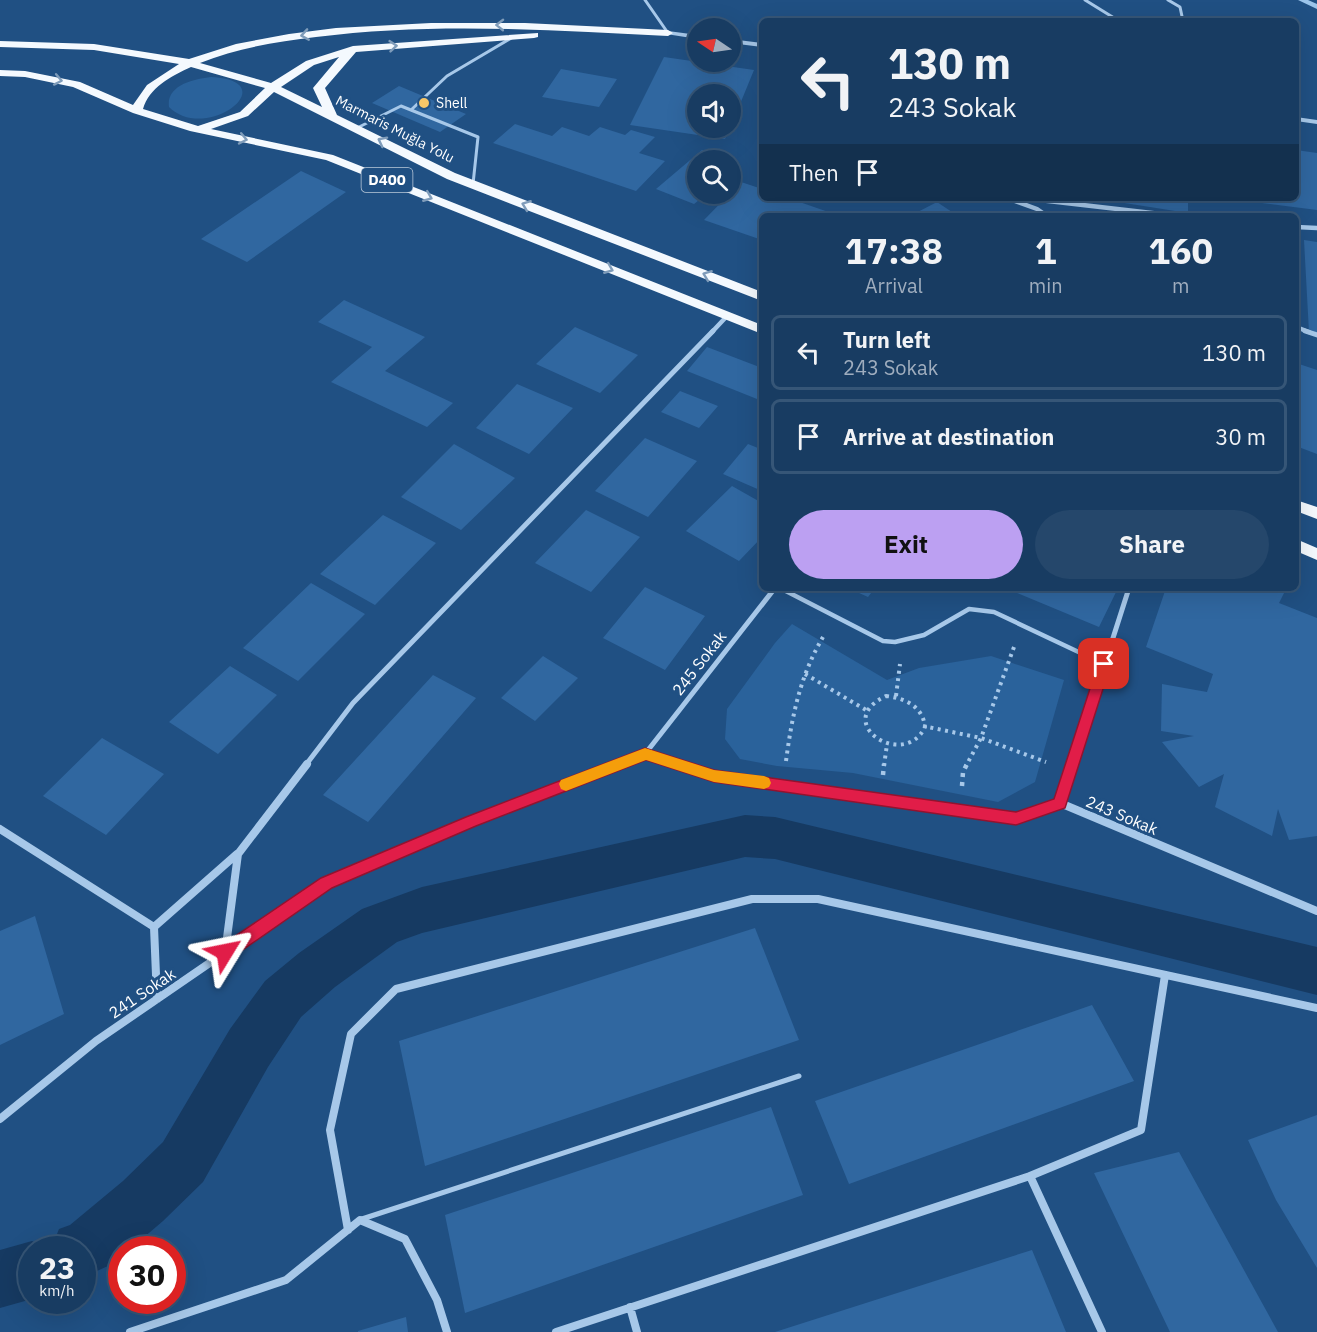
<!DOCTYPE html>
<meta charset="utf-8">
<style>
:root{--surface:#183c62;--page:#25476b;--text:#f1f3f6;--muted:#9fadbe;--line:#365677;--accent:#bca0f2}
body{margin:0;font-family:"IBM Plex Sans",sans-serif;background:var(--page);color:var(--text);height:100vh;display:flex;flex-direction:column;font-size:22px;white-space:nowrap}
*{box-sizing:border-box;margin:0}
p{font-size:20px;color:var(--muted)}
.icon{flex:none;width:33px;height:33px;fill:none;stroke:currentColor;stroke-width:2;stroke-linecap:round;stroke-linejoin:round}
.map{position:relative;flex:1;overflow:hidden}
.panel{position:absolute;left:759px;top:213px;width:540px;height:378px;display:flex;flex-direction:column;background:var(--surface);border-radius:9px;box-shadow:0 6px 24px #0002,0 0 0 2px var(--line)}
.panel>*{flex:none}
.banner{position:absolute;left:759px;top:18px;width:540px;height:183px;border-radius:9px;box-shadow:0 6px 24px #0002,0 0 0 2px var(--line);background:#183c62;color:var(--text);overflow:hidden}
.needle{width:39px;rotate:283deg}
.fabs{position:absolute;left:687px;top:18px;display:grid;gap:12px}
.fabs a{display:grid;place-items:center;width:54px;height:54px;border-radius:50%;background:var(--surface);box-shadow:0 6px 24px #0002,0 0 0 2px var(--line);font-size:30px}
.speed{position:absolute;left:18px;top:1236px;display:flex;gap:12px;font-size:30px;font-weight:700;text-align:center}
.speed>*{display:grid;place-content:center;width:78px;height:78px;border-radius:50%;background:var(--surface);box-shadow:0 6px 24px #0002,0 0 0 2px var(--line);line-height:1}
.speed small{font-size:15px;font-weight:400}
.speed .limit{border:9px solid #d22;background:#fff;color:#111}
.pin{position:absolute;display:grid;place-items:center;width:51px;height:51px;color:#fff;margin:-26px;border-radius:12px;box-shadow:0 3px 9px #0006}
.me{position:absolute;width:66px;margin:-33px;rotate:55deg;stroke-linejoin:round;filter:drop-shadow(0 0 4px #0008)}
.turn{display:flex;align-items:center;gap:21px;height:126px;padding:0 30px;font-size:27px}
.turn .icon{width:78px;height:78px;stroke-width:2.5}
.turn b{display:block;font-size:42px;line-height:51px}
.then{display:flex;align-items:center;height:57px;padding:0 30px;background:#0003;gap:12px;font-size:22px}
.eta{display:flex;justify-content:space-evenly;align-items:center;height:102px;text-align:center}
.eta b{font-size:36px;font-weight:700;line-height:42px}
.primary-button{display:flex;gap:12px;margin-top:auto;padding:12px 30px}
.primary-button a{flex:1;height:69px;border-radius:36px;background:var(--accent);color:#111;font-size:24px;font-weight:700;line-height:69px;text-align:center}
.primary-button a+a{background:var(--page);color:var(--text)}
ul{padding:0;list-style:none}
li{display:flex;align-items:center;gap:18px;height:75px;margin:0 12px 9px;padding:0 18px;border:3px solid var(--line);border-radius:9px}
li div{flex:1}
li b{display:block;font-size:22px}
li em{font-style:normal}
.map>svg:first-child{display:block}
.green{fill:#2a629b}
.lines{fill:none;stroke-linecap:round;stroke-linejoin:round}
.stream{fill:#9bc4ea;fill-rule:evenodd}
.canal{fill:#163a62;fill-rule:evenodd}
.building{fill:#3067a0}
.path-far1{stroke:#a7c8e9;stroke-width:4;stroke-dasharray:3 4.5;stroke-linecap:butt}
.path{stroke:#a7c8e9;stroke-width:4.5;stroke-dasharray:4 5;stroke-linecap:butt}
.service-far2{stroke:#a7c8e9;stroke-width:3}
.service-far1{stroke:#a7c8e9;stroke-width:4.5}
.service{stroke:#a7c8e9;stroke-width:5}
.minor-far2{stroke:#a7c8e9;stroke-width:4.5}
.minor-far1{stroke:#a7c8e9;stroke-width:5}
.minor{stroke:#a7c8e9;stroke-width:8}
.tertiary{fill:#a7c8e9;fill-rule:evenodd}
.trunk{fill:#f4f9fe;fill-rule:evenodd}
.oneway{stroke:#7f9cba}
.route{fill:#e11d48;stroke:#92132f;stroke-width:1.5}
.slow{fill:#f59e0b}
.poi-dot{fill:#f6c668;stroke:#205083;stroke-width:2}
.labels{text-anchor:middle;stroke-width:6;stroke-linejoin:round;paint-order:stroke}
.far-poi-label{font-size:14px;fill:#fff;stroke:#205083;text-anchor:start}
.far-street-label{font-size:14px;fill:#fff;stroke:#205083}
.shield{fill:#205083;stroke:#bccada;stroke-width:1.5}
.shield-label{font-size:15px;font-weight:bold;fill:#fff}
.street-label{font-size:16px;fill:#fff;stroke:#205083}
</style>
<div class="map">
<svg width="1317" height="1332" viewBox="0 0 1317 1332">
<rect width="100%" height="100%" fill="#205083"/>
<path class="green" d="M211,77c76,4 -5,67 -42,30 -3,-22 25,-28 42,-30z
M792,624l95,56 32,-12 72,-12 73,24 -29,102 -37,20 -145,-29 -76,-7 -37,-7 -15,-20 2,-30 48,-66z"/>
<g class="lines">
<path class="stream" d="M1298,0h10l9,4v5z"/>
<path class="canal" d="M745,815l30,2 542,130v48l-542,-136 -30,-2 -323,76 -25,9 -62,45 -34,30 -33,50 -65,115 -40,39 -34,29h-7v6l-12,9 -28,13v-28h-50v49l-32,9v-58l32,-9 19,8 8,-20 11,-4 53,-44 40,-39 67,-113 35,-48 34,-28 63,-44 60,-22z"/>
</g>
<path class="building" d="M664,57l90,13 -23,56 -1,-32h-32v34h32l-5,11 -95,-14z
M561,69l56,10 -18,28 -57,-10z
M399,86l67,28 -26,18 -68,-29z
M515,124l37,12 10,-9 27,9 11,-9 25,8 6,-5 24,7 -16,16 26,8 -29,30 -143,-48z
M702,150l25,10h-29v34h9l-13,10 -38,-15z
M1296,150l21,3v57l-55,-7 -1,-5h35z
M301,171l45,21 -99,70 -46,-23z
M741,182l21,7v9h26l52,18h-78v24l-58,-20z
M1099,198h89v15l-89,-14z
M937,202l21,14h-48z
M1304,240l13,2v91l-8,-1z
M344,300l81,37 -40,34 68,32 -26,24 -96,-45 41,-35 -54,-25z
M575,327l63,28 -38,38 -64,-29z
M707,347l55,21v33l-75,-30z
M1296,363l21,7v84l-21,-8z
M517,384l56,24 -44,46 -53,-26z
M680,391l38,15 -19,22 -38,-16z
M645,438l52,23 -49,56 -53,-26z
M762,443v48l-39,-17 25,-30 10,4z
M454,444l61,34 -54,52 -60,-33z
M732,486l30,17v34l-23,24 -53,-30z
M586,510l54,27 -49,55 -56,-29z
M383,515l53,28 -61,62 -55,-31z
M311,583l54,31 -67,67 -55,-33z
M645,587l60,29 -40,54 -62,-32z
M848,588h27l-7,9z
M1005,588h113l-19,39z
M1166,588h118l2,1 -7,14 38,15v218l-28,4 -11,-31 -6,27 -57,-29 9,-33 -25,13 -37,-45 32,-6 -33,-5 1,-47 45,8 6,-18 -67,-27z
M543,656l35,22 -43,43 -34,-23z
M230,666l47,29 -59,59 -49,-32z
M433,675l43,23 -108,124 -45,-27z
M102,738l62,36 -58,61 -63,-39z
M35,916l29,98 -64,31v-114z
M755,928l44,112 -374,126 -26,-125z
M1092,1005l42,76 -285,103 -34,-83z
M771,1107l32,88 -338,118 -20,-98z
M1317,1115v153l-41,-68 -28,-60z
M1179,1152l99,180h-108l-76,-159z
M1032,1250l34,82h-291z
M406,1317l2,15h-50v-1z"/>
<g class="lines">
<path class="path-far1" d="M1014,647l-33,91 65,24
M805,674l61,36
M886,696c18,2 37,10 39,31 -21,44 -95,-5 -39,-31z
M896,696l4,-32
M923,726l58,12 -15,28
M786,761c6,-45 14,-85 37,-124
M884,766l3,-22"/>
<path class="path" d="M883,775l1,-11
M962,786l1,-14 4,-8"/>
<path class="service-far2" d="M645,0l23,33
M1085,0l34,21
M1168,0l12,7 3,14
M411,110l36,-34 66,-39
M357,128l44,-22 77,31 -5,47"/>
<path class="service-far1" d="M780,588l103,53 12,1 29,-7 45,-26 25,3 110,52"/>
<path class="service" d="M362,1219l437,-143"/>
<path class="minor-far2" d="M1007,198l30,11 10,7
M1022,198l156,18
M1296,227l21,1
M1296,327l13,5
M712,332l15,-16"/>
<path class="minor-far1" d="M1305,331l12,4
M645,754l130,-166
M305,766l48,-63 360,-372
M616,766l29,-12 36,12
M1072,766l57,-178"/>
<path class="minor" d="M676,764l38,12 301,43 45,-16
M1073,764l-13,39 257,108
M0,829l154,98 3,72
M154,927l83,-73
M225,953l13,-99 69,-90
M0,1119l96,-78 230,-158 145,-61 148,-58
M1030,1176l72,156
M348,1230l-18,-100 21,-96 45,-45 356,-90h66l499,109
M630,1307l7,25
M130,1332l156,-52 74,-60 45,19 32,61 10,32
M556,1332l474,-156 111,-46 24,-155"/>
<path class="tertiary" d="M668,31l30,4v4l-32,-5 -1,-1z
M730,39l32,4v4l-32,-4z
M1296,117l21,3v4l-21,-3z"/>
<path class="trunk" d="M431,23h94l143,7 5,3 -5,3c-117,-6 -236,-14 -352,1 -40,5 -79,11 -116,26l71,20 35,-22 47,-15 185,-13v4l-4,1 -178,14 -31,36 12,27 118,58 307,119v9l-315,-122 -173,-87 -26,24 -37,13 122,26 429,170v9l-436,-174 -136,-29 -57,-18 -60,-26 -48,-10 -25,-1v-6l25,1 55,11 53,23 14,-20 32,-21 -85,-14 -94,-3v-6l94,3 95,15 47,-15 53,-10 47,-6zM339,57l-26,31 9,19 -41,-20 33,-22zM191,67l74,21 -25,24 -42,14 -55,-17c6,-21 28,-33 48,-42z
M1296,500l21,7v12l-21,-8z
M1296,539l21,9v12l-21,-9z"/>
</g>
<defs><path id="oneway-chevron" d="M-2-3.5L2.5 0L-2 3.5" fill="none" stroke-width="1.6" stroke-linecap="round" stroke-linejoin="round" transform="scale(1.5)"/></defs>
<g class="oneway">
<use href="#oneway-chevron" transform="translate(500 25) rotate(-179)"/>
<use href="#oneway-chevron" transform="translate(305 35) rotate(171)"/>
<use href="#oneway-chevron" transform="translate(393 46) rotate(-5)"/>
<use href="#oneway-chevron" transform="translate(58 80) rotate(11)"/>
<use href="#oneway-chevron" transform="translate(243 139) rotate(12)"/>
<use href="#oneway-chevron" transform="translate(382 141) rotate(-153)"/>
<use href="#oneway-chevron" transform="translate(428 197) rotate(22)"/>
<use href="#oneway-chevron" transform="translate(526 205) rotate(-159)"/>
<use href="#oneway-chevron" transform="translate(609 269) rotate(22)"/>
<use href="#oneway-chevron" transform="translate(707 275) rotate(-159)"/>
</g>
<path class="route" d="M1104,658l7,6 -46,144 -49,17 -302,-43 -68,-22 -170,66 -144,62 -101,70 -6,2 -6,-2 -2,-6 2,-5 102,-69 145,-61 179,-69 69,22 302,42 38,-13 44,-135z"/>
<path class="slow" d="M645,748l69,22 50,6 5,2 2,5 -2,4 -5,2 -50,-7 -68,-22 -80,31 -5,-2 -2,-5 2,-4z"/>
<circle class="poi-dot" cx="424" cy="103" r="6"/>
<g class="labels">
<g class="far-poi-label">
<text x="436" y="108">Shell</text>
</g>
<g class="far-street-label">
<text transform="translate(395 129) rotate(27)" y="5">Marmaris Muğla Yolu</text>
</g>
<rect class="shield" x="361.5" y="168" width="51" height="24" rx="4.5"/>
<g class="shield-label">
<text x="387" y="185">D400</text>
</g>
<g class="street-label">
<text transform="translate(699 663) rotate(-52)" y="6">245 Sokak</text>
<text transform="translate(1122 815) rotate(23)" y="6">243 Sokak</text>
<text transform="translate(142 993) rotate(-34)" y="6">241 Sokak</text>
</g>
</g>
</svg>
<div class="fabs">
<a><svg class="needle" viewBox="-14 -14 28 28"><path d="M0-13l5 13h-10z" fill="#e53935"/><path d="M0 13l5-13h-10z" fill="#9fadbe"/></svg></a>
<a><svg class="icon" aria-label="sound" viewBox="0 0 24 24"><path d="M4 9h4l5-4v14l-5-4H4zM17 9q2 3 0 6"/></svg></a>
<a><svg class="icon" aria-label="search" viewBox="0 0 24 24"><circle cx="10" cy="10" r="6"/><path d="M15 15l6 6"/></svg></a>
</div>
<div class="speed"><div>23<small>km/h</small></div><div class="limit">30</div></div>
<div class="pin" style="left:1104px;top:664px;background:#d93025"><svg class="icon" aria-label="arrive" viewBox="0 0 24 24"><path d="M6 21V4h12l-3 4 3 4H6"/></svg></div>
<svg class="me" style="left:225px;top:952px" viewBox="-20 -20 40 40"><path d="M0-17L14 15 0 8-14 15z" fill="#e11d48" stroke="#fff" stroke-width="4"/></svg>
<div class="banner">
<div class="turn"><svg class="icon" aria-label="left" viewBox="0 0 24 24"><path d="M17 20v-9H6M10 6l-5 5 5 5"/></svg><div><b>130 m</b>243 Sokak</div></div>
<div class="then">Then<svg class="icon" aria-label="arrive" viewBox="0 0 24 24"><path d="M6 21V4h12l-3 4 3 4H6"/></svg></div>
</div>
<section class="panel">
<div class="eta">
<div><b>17:38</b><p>Arrival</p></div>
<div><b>1</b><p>min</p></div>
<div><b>160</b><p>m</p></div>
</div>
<ul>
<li><svg class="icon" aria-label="left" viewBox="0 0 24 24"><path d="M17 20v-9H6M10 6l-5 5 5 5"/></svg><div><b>Turn left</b><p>243 Sokak</p></div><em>130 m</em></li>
<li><svg class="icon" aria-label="arrive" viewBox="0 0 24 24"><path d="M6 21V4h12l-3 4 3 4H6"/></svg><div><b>Arrive at destination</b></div><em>30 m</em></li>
</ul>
<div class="primary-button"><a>Exit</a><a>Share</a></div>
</section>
</div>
